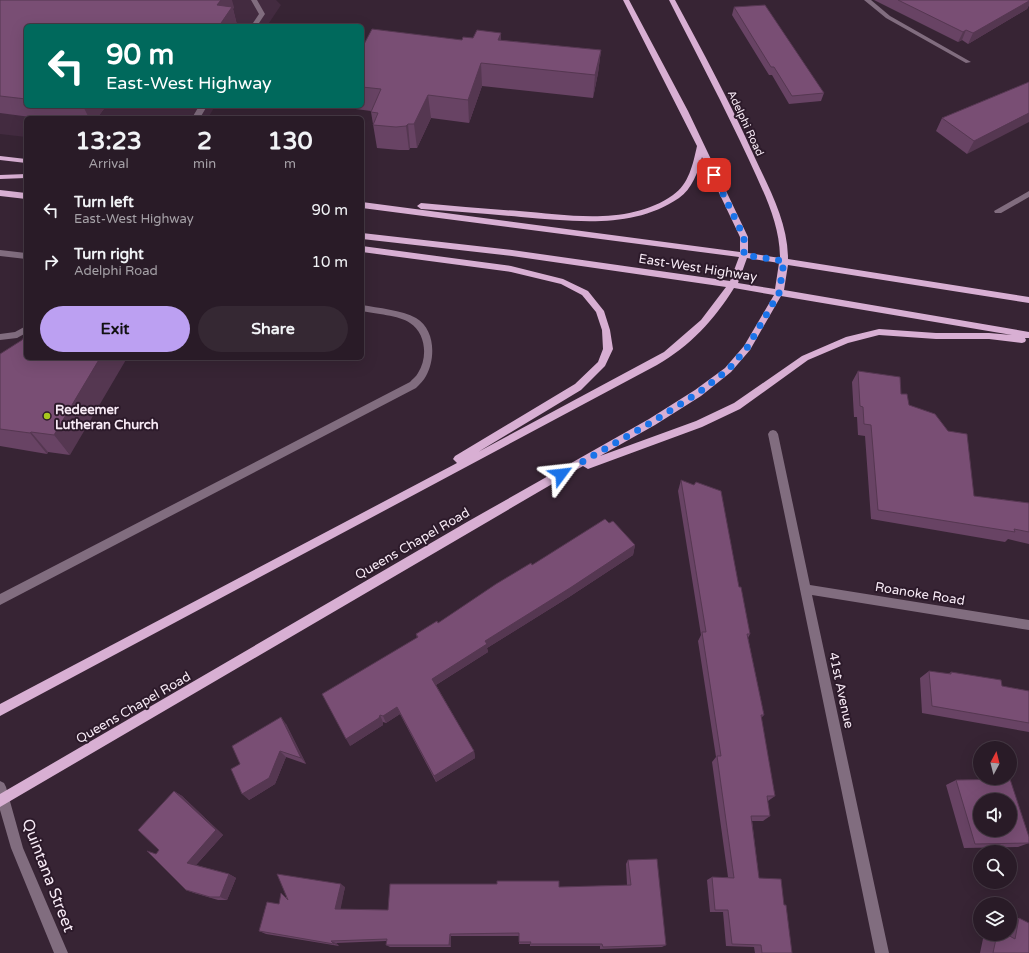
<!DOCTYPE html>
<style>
:root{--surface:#291b27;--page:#352833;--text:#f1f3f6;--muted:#a5a1a7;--line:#453944;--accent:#bca0f2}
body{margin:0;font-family:"Varela Round",sans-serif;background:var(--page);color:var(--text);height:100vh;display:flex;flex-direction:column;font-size:15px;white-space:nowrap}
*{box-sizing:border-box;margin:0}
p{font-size:13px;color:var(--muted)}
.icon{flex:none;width:22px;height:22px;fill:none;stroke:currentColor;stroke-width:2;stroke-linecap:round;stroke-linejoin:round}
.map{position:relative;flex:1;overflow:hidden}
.drawer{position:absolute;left:24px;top:116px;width:340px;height:244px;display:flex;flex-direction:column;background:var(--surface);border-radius:6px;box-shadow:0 4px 16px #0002,0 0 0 1px var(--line)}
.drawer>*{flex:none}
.guide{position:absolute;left:24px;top:24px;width:340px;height:84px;border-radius:6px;box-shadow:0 4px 16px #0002,0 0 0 1px var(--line);background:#00695c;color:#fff;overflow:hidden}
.needle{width:26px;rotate:7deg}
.fabs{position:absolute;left:973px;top:741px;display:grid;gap:8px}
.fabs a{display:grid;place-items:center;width:44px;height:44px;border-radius:50%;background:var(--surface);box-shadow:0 4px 16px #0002,0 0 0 1px var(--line);font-size:20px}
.pin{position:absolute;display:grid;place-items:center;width:34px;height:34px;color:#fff;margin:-17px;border-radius:8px;box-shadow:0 2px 6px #0006}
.me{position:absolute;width:44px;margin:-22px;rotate:60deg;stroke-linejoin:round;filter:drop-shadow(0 0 3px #0008)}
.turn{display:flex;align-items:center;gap:14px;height:84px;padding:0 16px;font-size:18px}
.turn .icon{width:52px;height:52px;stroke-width:2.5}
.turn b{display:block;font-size:28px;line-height:34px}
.eta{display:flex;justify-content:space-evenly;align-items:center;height:68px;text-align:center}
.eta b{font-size:24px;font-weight:700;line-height:28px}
.primary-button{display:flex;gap:8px;margin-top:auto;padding:8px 16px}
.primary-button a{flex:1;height:46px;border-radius:24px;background:var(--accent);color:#111;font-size:16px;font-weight:700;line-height:46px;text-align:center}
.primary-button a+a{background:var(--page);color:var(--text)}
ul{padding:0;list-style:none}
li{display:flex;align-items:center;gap:12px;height:52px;padding:0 16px}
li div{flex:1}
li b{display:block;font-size:15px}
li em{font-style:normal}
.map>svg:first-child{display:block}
.built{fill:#432b40}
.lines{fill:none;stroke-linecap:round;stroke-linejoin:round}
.minor{fill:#816d7f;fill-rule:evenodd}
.major{fill:#d8afd3;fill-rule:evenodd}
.wall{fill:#684364}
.shaded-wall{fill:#553751}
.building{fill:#794e74;stroke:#553751;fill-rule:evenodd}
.route{stroke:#1a73e8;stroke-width:7;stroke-dasharray:0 12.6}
.poi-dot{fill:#a8c71d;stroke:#2c1a2a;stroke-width:1.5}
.labels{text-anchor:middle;stroke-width:4;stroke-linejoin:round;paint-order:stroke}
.far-street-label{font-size:11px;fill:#f8ebf6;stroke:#2c1a2a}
.street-label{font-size:13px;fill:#f8ebf6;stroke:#2c1a2a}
.poi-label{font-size:13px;font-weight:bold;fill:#f8ebf6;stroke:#2c1a2a;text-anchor:start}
.near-street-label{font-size:16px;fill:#f8ebf6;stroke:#2c1a2a}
</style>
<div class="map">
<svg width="1029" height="953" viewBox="0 0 1029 953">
<rect width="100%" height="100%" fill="#372434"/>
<path class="built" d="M0,0h276l5,5 -14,21h-241v80h189l-7,12h-182v19l-26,-3z"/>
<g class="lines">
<path class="minor" d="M251,0h6l8,14 -8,12h-6l8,-12z
M864,0h7l19,16 81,46 -5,1 -80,-45z
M199,106h8l-7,12h-8z
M1029,191v6l-28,16h-6l-1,-2z
M0,250l26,3v6l-26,-3z
M362,305c16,3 40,5 54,13 19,11 20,40 10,58 -2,4 -6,8 -10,12l-416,217v-11l410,-212c2,-3 6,-5 8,-9 10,-15 8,-40 -8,-50 -11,-8 -35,-9 -48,-12z
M26,326v7l-9,5 -17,2v-6l15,-2z
M773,430l3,1 2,3 32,151 219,35v10l-217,-35 77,358h-14l-107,-519 2,-3z
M0,781l4,2 2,4 17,61 45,105h-14l-43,-105 -11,-38z"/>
<path class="major" d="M623,0h6l59,111 60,126v16l32,5c0,-35 -17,-67 -31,-98 -25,-54 -53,-107 -80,-160h6c28,52 56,104 80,158 15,32 33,65 33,101l241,38v6l-241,-38 -4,25 245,42v6h-4l1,2 -1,2 -3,1 -33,-4h-53l-57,-4 -31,8 -40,17 -68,49 -38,18 -114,42 -5,-3 -583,341v-13l467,-272 182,-103 46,-29 30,-22 19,-22 30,-51 -40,-7c-19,31 -45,59 -77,77l-657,351v-12l457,-241 -4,-4 2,-3 120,-72 23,-22 5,-13 -1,-19 -6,-18 -14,-17 -21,-11 -50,-12 -149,-20v-6l149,20 52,13 25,12 16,20 6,19 3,19 -8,17 -24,24 -103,62 186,-100 37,-32 25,-33 -214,-31 -150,-17v-6l150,17 218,31 9,-24 -377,-49v-6l378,50v-15l-38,-80c-4,15 -10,32 -23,41 -47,32 -105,23 -158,19 -33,-3 -67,-6 -100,-8l-4,-3 4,-3c33,3 65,6 98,8 50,4 110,15 154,-16 16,-11 20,-31 24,-49zM747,258l32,5 -4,26 -37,-6zM781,296l231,39 -23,-2h-53l-57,-4 -33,8 -44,19 -68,47 -38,18 -96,35 55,-31 46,-29 30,-24 19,-22z
M0,156l26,3v4l-26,-3z
M26,174v4l-26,1v-4z
M0,190l26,3v6l-26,-3z"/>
</g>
<path class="wall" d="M0,0l234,7 -1,2 4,16v1h-211v80h80l-9,12h-59l-38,-5z
M874,0h155v5l-2,4 -59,35 -6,-4 -4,2z
M734,7l90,86 -3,8 -32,3 -17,-29h-3l-37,-60z
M501,33v7l100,10 -3,23 -5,25 -111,-12 -13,37 -38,-5 -14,30h-7l-1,2h-10l-22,-2 -6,-36v-1l-23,-3v-2h14v-58l100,-8z
M1029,82l-62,72 -31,-23 6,-13z
M0,354l70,101 -22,-3 -1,2 -47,-8z
M858,371l43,23 73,102 55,7v41l-21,-5 -3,3 -134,-23 -6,-83 -7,-1 -1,-18h-3l-2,-35z
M681,480l58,107 11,47 -2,4 16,77 -3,3 14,78 -7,5h-1l3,15 -7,5h-11l7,57 25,27 8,48h-37l-1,-6 -28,-1 -3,-34h-13l-3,-32 5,-3h16l-16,-115 4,-5 -18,-116 3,-6 -23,-144z
M609,523l26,22 -2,10 -64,42 -82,51 1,4 -52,33 38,66 1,7 -39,24 -36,-68 -14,9 -3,-1v3l-33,21 67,-108 -1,-4 22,-11 94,-58z
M929,671l19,3 3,-2 51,14 27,5v41l-107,-19 -2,-35z
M286,724l20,40 -20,-7 -11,27 -26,16 -9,-36z
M956,780l73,57v6l-11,4 -54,1 -18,-63z
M174,791l8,5 41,39 -27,30 33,9 7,4 -9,22h-9l-24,-7 -8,-3 -27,-40z
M628,860l38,85 -4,2 -62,2v-3h-70v-2h-11v-8h-68v11h-61l-4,-2v-4l-50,2 3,3 -73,-12 -7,-3 20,-27 8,-8 58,-9 -5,22 48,1 171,-23 68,-2 -1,-21z
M1019,918l10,35h-49l4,-19h26v-15z"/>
<path class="shaded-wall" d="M221,0h11l2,7 -1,2 4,16v1h-18l-2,-21z
M1029,1v4l-2,4 -59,35 5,-11z
M966,30l-4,10 -4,2 5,-10z
M501,33v24l-3,-17z
M601,50l-3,23 -5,25 2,-23z
M481,63l1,23 -13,37 -1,-23z
M428,95l3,23 -14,30 -3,-24z
M83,106h23l-9,12h-8z
M1029,113v9l-62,32 7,-13z
M408,124l2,24 -1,2 -3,-24z
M100,358h27l-57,97 -16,-20z
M31,432l17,20 -1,2 -17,-21z
M635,545l-2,10 -64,42 -82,51 1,4 -54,34 -2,-7 53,-38z
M397,707l3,7 -14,9 -3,-7z
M380,715l3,7v3l-33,21 -4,-7z
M281,717l5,7 20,40 -5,-6z
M280,751l6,6 -11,27 -26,16 -7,-6z
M474,751l1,7 -39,24 -2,-6z
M174,791l8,5 41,39 -28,31 -8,-3z
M229,874l7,4 -9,22 -7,-3z
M341,884l4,3 -5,25 -5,-3z
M450,934l1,2v11l-2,-2z
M331,941l5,2 3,3 -5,-2z"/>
<path class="building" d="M0,0h221l-4,5 15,2 -13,19h-193v73l-26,-3z
M898,0h131v1l-56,32 -7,-3 -3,2z
M765,5l59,88 -32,3 -18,-29h-3l-37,-60z
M372,29l90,11 1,-3 10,1 4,-8 24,3 -3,7 103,10 -6,25 -114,-12 -13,37 -40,-5 -14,29h-6l-2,2 -10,1 -23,-2 5,-12 -7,-1 10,-23 -19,-2v-39z
M1029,82v31l-55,28 -32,-23z
M26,334v24h74l-46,77 -23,-3 -1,1 -30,-4v-75l22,-14z
M858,371l42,6 1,17h6l2,11 26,9 13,17 19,3 7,62 55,7v29l-15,-3 1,3 -137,-22 -7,-85 -7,-1 -1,-17 -3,-1z
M681,480l13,5 2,-3 25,9 18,96h2l9,47h-3l17,81h-3l14,81h-8l3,20h-19l8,62 22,1 3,26h2l6,48h-30l-1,-8 -29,-1 -4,-34h-13l-3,-33 22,1 -17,-122h4l-19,-124h4z
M605,519l4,4 4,-2 22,24 -65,43 -85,53 2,3 -55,35 42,72 -40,25 -37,-69 -14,9 -3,-1 -1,3 -33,21 -24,-45 96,-57 -2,-3 21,-13 1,2 58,-39 35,-21 1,2z
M929,671l22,3v-2l50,8 1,6 27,5v32l-97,-17z
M281,717l20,41 -21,-7 -11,27 -27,16 -11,-25 9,-5 -8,-18z
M1010,779l19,58v6l-54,1 -19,-64zM980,800h30v30h-30z
M174,791l42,39 -29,33 42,11 -9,23h-10l-24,-7 -39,-39 9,3 3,-4 -21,-20z
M657,859l9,86 -63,2 -1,-3h-72l1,-2h-12v-9l-69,1 -1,11h-63l1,-6 -56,2 3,3 -75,-13 8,-29 12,2 2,-11 7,7 -11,-26 64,10 -6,25 53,1 2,-26h107v-3h62v6l72,-2 -3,-25z
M1019,918l10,5v30h-36l4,-19h9l9,5z"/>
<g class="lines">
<path class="route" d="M561,474l91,-52 46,-29 30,-23 19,-22 32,-55 5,-32 -40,-6v-18l-30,-62"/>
</g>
<circle class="poi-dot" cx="47" cy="416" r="4"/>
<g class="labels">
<g class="far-street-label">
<text transform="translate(746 123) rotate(65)" y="4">Adelphi Road</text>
</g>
<g class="street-label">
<text transform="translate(698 267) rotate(9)" y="5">East-West Highway</text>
<text transform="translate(412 543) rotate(-30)" y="5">Queens Chapel Road</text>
<text transform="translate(920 593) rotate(9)" y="5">Roanoke Road</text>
<text transform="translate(842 690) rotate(78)" y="5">41st Avenue</text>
<text transform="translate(133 707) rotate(-30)" y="5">Queens Chapel Road</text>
</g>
<g class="poi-label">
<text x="55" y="414">Redeemer<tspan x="55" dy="15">Lutheran Church</tspan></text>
</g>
<g class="near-street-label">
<text transform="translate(49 875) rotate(69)" y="6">Quintana Street</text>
</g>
</g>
</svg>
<div class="fabs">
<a><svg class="needle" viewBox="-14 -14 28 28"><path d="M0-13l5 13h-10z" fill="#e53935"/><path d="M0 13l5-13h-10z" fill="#a5a1a7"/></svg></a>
<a><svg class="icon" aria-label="sound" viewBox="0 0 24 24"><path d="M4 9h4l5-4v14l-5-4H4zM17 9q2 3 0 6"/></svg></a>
<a><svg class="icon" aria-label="search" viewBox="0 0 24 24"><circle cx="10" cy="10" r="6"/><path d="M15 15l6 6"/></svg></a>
<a><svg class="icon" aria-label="layers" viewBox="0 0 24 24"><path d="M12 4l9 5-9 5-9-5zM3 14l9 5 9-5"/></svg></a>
</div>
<div class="pin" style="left:714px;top:175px;background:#d93025"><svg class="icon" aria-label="arrive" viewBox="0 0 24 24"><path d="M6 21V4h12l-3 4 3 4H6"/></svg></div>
<svg class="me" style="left:561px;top:474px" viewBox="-20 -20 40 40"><path d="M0-17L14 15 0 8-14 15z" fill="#1a73e8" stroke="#fff" stroke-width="4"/></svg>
<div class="guide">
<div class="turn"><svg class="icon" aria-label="left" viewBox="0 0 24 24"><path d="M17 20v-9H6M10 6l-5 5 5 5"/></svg><div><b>90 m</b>East-West Highway</div></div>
</div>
<section class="drawer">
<div class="eta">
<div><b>13:23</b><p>Arrival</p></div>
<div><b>2</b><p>min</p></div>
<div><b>130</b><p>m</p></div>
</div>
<ul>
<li><svg class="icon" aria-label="left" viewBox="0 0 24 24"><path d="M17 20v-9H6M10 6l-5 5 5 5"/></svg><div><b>Turn left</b><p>East-West Highway</p></div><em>90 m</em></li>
<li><svg class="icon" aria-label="right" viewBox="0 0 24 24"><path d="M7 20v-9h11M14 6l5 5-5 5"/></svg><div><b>Turn right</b><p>Adelphi Road</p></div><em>10 m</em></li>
</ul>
<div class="primary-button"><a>Exit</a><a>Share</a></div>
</section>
</div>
